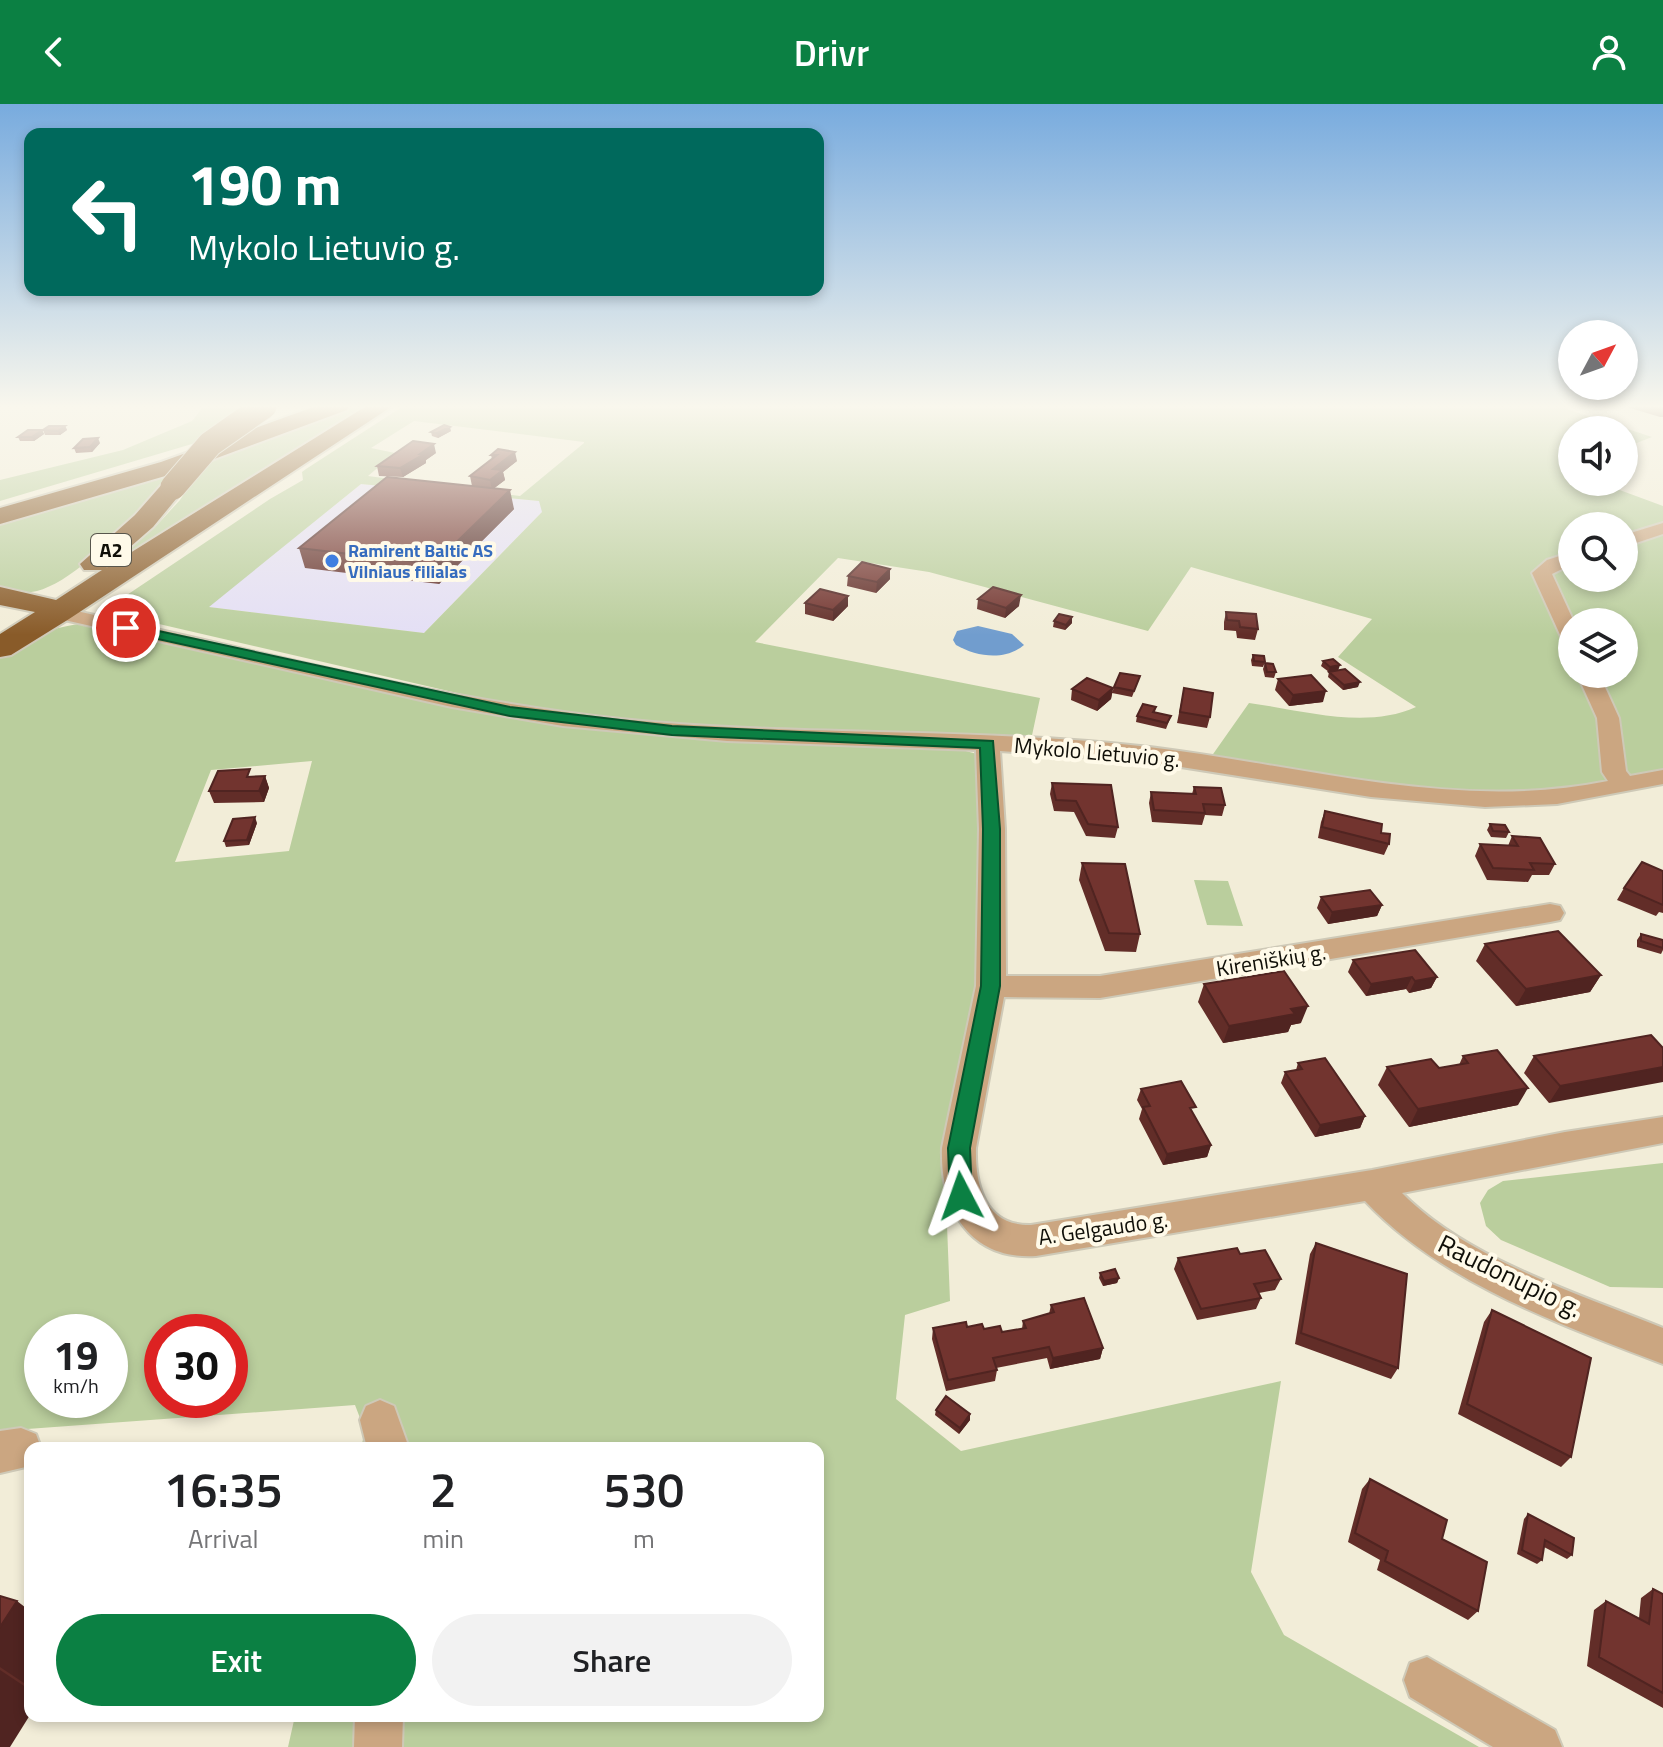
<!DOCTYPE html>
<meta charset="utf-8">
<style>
:root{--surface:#fff;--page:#f2f2f2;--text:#202124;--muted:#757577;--accent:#0b8043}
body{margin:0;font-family:"Titillium Web",sans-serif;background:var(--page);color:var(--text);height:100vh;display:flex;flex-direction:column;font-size:30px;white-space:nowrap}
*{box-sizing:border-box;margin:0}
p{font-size:26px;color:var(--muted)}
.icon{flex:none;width:44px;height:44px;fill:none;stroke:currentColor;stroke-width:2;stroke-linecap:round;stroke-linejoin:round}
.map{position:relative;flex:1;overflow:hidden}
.sheet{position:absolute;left:24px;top:1338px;width:800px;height:280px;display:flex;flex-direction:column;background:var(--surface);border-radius:16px;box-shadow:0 4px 12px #0003}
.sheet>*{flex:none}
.banner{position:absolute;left:24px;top:24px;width:800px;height:168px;border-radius:16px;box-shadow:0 4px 12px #0003;background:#00695c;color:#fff;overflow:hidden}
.needle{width:52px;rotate:49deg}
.fabs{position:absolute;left:1558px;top:216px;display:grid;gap:16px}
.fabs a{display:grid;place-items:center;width:80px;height:80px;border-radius:50%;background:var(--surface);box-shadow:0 4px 12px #0003;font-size:40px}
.speed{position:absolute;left:24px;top:1210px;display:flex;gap:16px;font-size:40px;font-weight:700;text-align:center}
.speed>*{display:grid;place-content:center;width:104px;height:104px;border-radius:50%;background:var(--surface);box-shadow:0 4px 12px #0003;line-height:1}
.speed small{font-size:20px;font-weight:400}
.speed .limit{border:12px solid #d22;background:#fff;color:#111}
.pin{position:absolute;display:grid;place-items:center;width:68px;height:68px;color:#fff;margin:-34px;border:4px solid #fff;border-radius:50%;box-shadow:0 2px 8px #0007}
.me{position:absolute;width:88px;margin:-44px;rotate:356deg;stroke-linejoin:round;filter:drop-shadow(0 0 6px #0008)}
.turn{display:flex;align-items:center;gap:28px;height:168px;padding:0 32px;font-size:36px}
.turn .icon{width:104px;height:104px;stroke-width:2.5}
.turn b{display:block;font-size:56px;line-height:68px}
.eta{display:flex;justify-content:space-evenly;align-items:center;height:136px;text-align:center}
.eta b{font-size:48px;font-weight:600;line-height:56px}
.action{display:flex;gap:16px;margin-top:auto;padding:16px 32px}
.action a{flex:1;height:92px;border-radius:48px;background:var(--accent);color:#fff;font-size:32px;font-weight:600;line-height:92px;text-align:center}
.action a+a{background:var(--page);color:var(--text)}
header{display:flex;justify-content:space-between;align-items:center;height:104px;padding:0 32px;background:var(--accent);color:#fff;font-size:36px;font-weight:600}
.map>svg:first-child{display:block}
.commercial{fill:#e4dff5}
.green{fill:#bace9d;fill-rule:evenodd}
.water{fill:#719dce}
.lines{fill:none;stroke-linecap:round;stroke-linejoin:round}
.minor-casing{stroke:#cec9b7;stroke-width:4}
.highway-casing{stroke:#cec9b7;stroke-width:4}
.minor{fill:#cba681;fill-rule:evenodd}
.highway{fill:#895b29;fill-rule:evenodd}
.highway-bridge-casing{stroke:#cec9b7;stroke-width:27;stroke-linecap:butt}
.highway-bridge{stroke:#895b29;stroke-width:25}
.wall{fill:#622d28}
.shaded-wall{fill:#502421}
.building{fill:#72342f;stroke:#502421;stroke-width:2}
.route{fill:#0b8043;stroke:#07532c;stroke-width:2}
.shop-dot{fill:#3f7fe0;stroke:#fffae9;stroke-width:3}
.labels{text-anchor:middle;stroke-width:8;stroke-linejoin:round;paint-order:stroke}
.far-shop-label{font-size:18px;font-weight:bold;fill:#366cbe;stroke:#fffae9;text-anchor:start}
.shield{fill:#fffae9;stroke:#58564c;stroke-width:2}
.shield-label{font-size:20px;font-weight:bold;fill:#100f08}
.street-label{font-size:22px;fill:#100f08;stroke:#fffae9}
.near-street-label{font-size:26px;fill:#100f08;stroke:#fffae9}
</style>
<header><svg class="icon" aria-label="back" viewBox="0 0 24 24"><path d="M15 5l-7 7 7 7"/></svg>Drivr<svg class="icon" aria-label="person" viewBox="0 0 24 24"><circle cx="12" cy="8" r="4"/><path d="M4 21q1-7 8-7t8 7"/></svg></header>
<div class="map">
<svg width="1663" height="1643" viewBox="0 0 1663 1643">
<rect width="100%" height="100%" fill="#f2edd8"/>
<path class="commercial" d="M361,380l178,17 4,10 -119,122 -217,-26z"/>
<path class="green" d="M205,301h50l-53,36 -202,60v-21l123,-30 69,-29z
M352,301h15l-279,177 69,-57 23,-25 27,-41z
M405,301h1149l98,32 -28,11v-18h-52v39l-3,2 3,1v10h26l65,24v266l-122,21 -81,-1 -176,-21 -73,-14 38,-54c53,7 116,27 167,4l-78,-50 34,-38 -181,-52 -43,64 -219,-59 -91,-14 -83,84 285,56 -9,42 -364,-15 -149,-18 -415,-96 167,-112 33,-19 -1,-8 4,-3zM414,317l170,21v1l-64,53 -152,-20 27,-23 -24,-5zM361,380l178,17 3,11 -118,121 -215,-26zM1572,422h52v52h-52zM1572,518h52v52h-52z
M172,367c-26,36 -92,109 -135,120 -12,3 -25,0 -37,-2v-67z
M84,519l356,82 84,15 83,10 136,10 219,10 15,4 6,9 -2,216 -37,170 6,152 -45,14 -9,84 65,52 320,-70 -30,191 33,63 195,112h-1191l7,-31h523v-268h-457l4,-17 -10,-26 -355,26v-774c35,-23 43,-27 84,-34zM312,657l-23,90 -114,11 36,-92zM42,1228h68v68h-68zM162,1228h68v68h-68z
M1194,776l34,1 15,45 -36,-1z
M1663,1059v125l-53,-1 -109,-47 -15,-14 -6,-23 8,-13 15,-9z"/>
<path class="water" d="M978,522l34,8 12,11c-19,16 -47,12 -68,0l-3,-5 4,-9z"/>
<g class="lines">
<defs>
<path id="minor" d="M1663,419v11l-39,13v-12z
M1572,448v12l-20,10 22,48h-2v23l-10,-6 -30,-66 15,-13z
M58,503c185,40 375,92 563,112 173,18 347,8 519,27 156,17 312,67 468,35l-6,-9 -5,-54 -20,-44h22l20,44 7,53 4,5 33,-6v14l-106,20 -72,3 -114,-10 -228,-36 -143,-10 5,78 1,147h94l450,-72 10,2 4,7 -4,7 -10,2 -450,76 -96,-1 -28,151c-1,38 9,78 55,77l341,-55 193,-38 98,-15v26l-261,50c66,67 176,100 261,135v36c-103,-40 -221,-81 -298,-163l-329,55c-67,4 -96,-48 -94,-108l34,-162 3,-157 -3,-79 -249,-9 -164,-15 -111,-19 -401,-90 -3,-4z
M380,1296l14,6 15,42h-42l-7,-28 6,-14z
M21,1324l15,6 5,14h-11v18l-30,7v-42z
M1427,1553l128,73 7,17h-69l-83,-50 -6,-17 6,-17z
M355,1612h48l-1,31h-48z"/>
<path id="highway" d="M319,301h31l-3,5 -168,62 -179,52v-16l161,-46z
M368,301h26l-325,214 -58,36 -11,2v-23l35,-22 -35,-7v-18l56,13 46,-30h-18l-4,-6 55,-49 29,-33h18l4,5 -33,40 -47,41z"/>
</defs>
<use href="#minor" class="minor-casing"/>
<use href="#highway" class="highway-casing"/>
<use href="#minor" class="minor"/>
<use href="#highway" class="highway"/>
<defs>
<path id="highway-bridge" d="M173,383l37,-43 54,-38"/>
</defs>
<use href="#highway-bridge" class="highway-bridge-casing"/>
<use href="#highway-bridge" class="highway-bridge"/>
</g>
<path class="wall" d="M1620,301h43v12h-3z
M65,322l2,4 -7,5h-15l-2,-5z
M42,326l2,4 -10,7h-14l-2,-4z
M451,327l-13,7 -6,-2 -1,-4z
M100,339l-8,9 -16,1 -2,-5z
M436,349l-10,7v3l-23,14 -24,-1 -2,-10z
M491,351l26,6 -14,11 2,8 -11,8 20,21 -75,75 -134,-16 -6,-20 173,-62 -2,-10 22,-17z
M890,465v10l-14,14 -29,-7 1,-10z
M978,495l41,7 -14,12 -28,-9z
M805,499l43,3 -15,15 -28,-7z
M1226,508l32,17 -3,11 -18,-2 -1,-7 -12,-1v-8z
M1054,517l18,2 -7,7 -12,-3z
M1253,551l12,7 -2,5 -11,-1 -1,-6z
M1323,557l15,9 20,17 -15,3 -15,-13 1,-5 -8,-6z
M1265,559l11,9 -2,6 -9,-1 -2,-8z
M1140,572l-8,21 -20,-4 2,-6z
M1278,575l45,23 -34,4 -14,-16z
M1113,584l-2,11 -14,12 -26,-11 1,-11z
M1184,584l26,29 -3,11 -30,-5z
M1156,603l-1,5 16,4 -5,13 -30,-7 1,-6z
M265,672l4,12 -5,14 -50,1 -5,-12 44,-14z
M1052,679l66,44 -3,11 -29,-2 -12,-24 -20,-1 -4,-17z
M1194,683l31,18 -3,11 -17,-1 -3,10 -50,-3 -3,-19 2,-11 41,2z
M1325,707l56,22 8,11 -5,11 -66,-17 3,-16z
M257,719l-8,22 -23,2 -2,-6z
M1490,720l19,8 -3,6 -15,-1 -4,-7z
M1512,732l43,28 -6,11h-17l-4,7 -41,-2 -12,-24 5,-12 28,2z
M1082,759l58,71 -4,18 -31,-1 -26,-71z
M1663,767v42l-4,-1 -3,4 -39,-16 7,-12z
M1321,793l61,8 -5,11 -49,8 -11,-16z
M1641,830l22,6v10l-2,4 -24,-7v-7z
M1485,840l116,31 -11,17 -74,14 -40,-45z
M1353,856l84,17 -6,11 -22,5 -3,-4 -40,7 -18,-24z
M1204,880l97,39 -10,2 -3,7 -65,11 -25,-41z
M1651,931l-102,68 -25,-30 10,-17z
M1463,952l55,49 -109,22 -31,-42 9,-18 52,1 20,-3z
M1298,959l67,53 -5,12 -45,9 -34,-54 4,-11 11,-2z
M1141,985l70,56 -4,12 -44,8 -24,-46 3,-10 -5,-9z
M1316,1139l82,125 -7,11 -96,-35 15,-90z
M1240,1150l41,25 -6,11 -16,3 2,5 -5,11 -59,11 -23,-51 4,-11z
M1100,1169l19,5 -2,5 -14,3 -4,-8z
M1051,1201l52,43 -3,11 -50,10 -3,-11 -51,10 1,2 -2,11 -49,10 -14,-52 1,-11 34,-1 35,5 20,-3 1,-8 26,-7z
M1492,1206l79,147 -10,10 -103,-53 26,-92z
M936,1306l34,4v6l-11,14 -24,-19z
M1370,1375l72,60 36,72 -10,9 -91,-50 3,-10 -32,-18 14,-53z
M1528,1410l44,41 -5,4 -23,-12 -2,13 -5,4 -20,-10 7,-35z
M1653,1485l10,5v114l-76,-42 7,-56 12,-9 33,17 2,-20z
M0,1492l30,15v104l-30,32z"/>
<path class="shaded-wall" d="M65,322l2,4 -7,5 -2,-4z
M450,323l1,4 -13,7 -1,-5z
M42,326l2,4 -10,7 -2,-4z
M98,334l2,5 -8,9 -2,-5z
M434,340l2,9 -10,7v3l-23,14 -3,-9z
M515,348l2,9 -14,11 2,8 -13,10 -2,-10 3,-11z
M510,386l4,19 -75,75 -5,-20z
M890,465v10l-14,14 1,-11z
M1021,491l-2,11 -14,12 1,-10z
M848,492v10l-15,15v-11z
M1072,513v6l-7,7 1,-5z
M1340,561l-2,6 -10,1 2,-5z
M1360,578l-2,5 -15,3 1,-5z
M1113,584l-2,11 -14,12 2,-11z
M1326,587l-3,11 -34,4 4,-11z
M265,672l4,12 -5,14 -5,-11z
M255,713l2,6 -8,22 -2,-5z
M1382,801l-5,11 -49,8 4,-12z
M1601,871l-11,17 -74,14 10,-17z
M1412,873l-6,12 -40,7 5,-12z
M1437,873l-6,11 -22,5 6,-12z
M1308,902l-7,17 -10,2 -3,7 -65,11 6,-17 62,-17z
M1663,963v15l-114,21 11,-17z
M1528,984l-10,17 -109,22 9,-18z
M1365,1012l-5,12 -45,9 5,-12z
M1211,1041l-4,12 -44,8 4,-11z
M1119,1174l-2,5 -14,3 1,-5z
M1103,1244l-3,11 -50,10 3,-11z
M970,1310v6l-11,14 1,-6z
M17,1497l13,10v76l-30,-20v-40z
M0,1566l30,20v25l-20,32h-10z"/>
<path class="building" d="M444,321l6,2 -13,6 -6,-1z
M49,322h16l-7,5 -15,-1z
M28,326h14l-10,7h-14z
M98,334l-8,9 -16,1 9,-9z
M413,337l21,3 -14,10h4l-24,14 -23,-2z
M498,345l17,3 -22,17 10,1 -13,10 -20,-4 27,-21h-6z
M387,373l123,13 -76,74 -135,-16z
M862,458l28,7 -13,13 -29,-6z
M993,483l28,8 -15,13 -28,-9z
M820,485l28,7 -15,14 -28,-7z
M1226,508l30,2 2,15 -18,-2 -1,-6 -12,-1z
M1059,510l13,3 -6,8 -12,-4z
M1253,551l11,1 1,6 -11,-1z
M1333,555l7,6 -10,2 -7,-6z
M1265,559l8,1 3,8h-9z
M1345,565l15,13 -16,3 -15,-13z
M1120,569l20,3 -6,15 -20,-4z
M1311,571l15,16 -33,4 -15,-16z
M1087,574l26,10 -14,12 -27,-11z
M1184,584l29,5 -3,24 -30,-5z
M1143,600l13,3 -3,5 18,4 -4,7 -30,-7z
M250,665l-3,8 18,-1 -6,15h-50l9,-20z
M1052,679l59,2 7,42 -30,-3 -12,-23 -20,-1z
M1194,683l27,1 4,17 -22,-1 2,9 -51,-3 -3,-18 45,2z
M1325,707l57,13 -1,9 9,1 -1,10 -67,-17z
M255,713l-8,23 -23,1 9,-22z
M1490,720l15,1 4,7 -16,-1z
M1512,732l28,2 15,26 -25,-1 4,7 -41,-2 -13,-24 38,2z
M1642,758l21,9v34l-39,-17z
M1082,759l43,1 15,70 -31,-1z
M1370,786l12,15 -50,7 -11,-15z
M1558,827l43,44 -75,14 -41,-45z
M1641,830l22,6v8l-22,-7z
M1415,846l22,27 -22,4 -3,-4 -41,7 -18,-24z
M1284,867l24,35 -17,3 4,5 -66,12 -25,-42z
M1651,931l12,13v19l-103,19 -26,-30z
M1497,946l31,38 -110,21 -31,-42 44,-8 8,9 29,-5 -5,-7z
M1325,954l40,58 -45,9 -35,-53 17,-3 -4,-6z
M1181,977l15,26 -6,1 21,37 -44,9 -24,-47 7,-1 -9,-17z
M1316,1139l91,31 -9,94 -97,-35z
M1237,1144l3,6 25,-4 16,29 -27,5 7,14 -60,11 -23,-51z
M1115,1165l4,9 -15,3 -4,-8z
M1084,1194l19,50 -50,10 -4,-11 -56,11 4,12 -49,10 -15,-52 33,-6 1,5 15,-3 2,5 16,-3 2,6 24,-4 -3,-7 31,-9 -3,-7z
M1492,1206l99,48 -20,99 -104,-53z
M946,1292l24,18 -10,14 -24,-18z
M1370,1375l77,41 -5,19 45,23 -9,49 -93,-50 3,-10 -33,-18z
M1528,1410l46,24 -2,17 -27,-15 -3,20 -20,-10z
M1653,1485l10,5v99l-64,-36 7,-56 43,23z
M0,1492l17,5 -17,26z"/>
<linearGradient id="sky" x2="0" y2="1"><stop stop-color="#78abde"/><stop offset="0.57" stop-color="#f9f7ed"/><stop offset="1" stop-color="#f9f7ed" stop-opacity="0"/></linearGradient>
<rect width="1663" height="531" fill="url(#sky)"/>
<path class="route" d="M126,520l384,83 162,19 321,15 7,88v157l-30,162 2,48 -3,6 -8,3 -8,-3 -3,-6 -2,-48 33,-162 2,-157 -3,-81 -308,-13 -162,-19 -389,-85v-6z"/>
<circle class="shop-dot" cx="332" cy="457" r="8"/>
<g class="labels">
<g class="far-shop-label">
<text x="348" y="453">Ramirent Baltic AS<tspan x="348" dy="21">Vilniaus filialas</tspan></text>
</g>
<rect class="shield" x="91" y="430" width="40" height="32" rx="6"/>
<g class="shield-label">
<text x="111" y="453">A2</text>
</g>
<g class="street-label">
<text transform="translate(1097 648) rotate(5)" y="8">Mykolo Lietuvio g.</text>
<text transform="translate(1271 856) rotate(-9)" y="8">Kireniškių g.</text>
<text transform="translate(1103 1124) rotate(-8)" y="8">A. Gelgaudo g.</text>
</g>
<g class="near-street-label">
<text transform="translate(1510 1172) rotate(26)" y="9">Raudonupio g.</text>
</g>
</g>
</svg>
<div class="fabs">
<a><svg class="needle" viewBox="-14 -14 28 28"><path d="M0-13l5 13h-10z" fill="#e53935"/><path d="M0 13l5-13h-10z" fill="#757577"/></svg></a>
<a><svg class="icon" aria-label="sound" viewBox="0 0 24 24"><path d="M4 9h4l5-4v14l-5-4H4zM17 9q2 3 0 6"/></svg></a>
<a><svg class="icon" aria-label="search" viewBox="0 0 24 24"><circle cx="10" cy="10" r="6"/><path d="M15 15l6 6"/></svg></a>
<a><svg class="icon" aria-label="layers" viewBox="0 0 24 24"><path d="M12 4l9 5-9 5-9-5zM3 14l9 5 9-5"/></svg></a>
</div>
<div class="speed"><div>19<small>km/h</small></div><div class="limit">30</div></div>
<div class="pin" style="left:126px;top:524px;background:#d93025"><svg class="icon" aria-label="arrive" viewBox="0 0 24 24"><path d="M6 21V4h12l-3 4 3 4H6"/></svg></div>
<svg class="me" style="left:961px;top:1092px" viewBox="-20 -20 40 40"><path d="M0-17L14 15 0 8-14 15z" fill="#0b8043" stroke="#fff" stroke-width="4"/></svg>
<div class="banner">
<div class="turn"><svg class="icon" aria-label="left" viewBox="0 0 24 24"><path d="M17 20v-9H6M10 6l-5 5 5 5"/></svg><div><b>190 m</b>Mykolo Lietuvio g.</div></div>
</div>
<section class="sheet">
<div class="eta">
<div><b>16:35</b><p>Arrival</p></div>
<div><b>2</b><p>min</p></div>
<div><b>530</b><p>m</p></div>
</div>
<div class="action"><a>Exit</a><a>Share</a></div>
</section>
</div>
